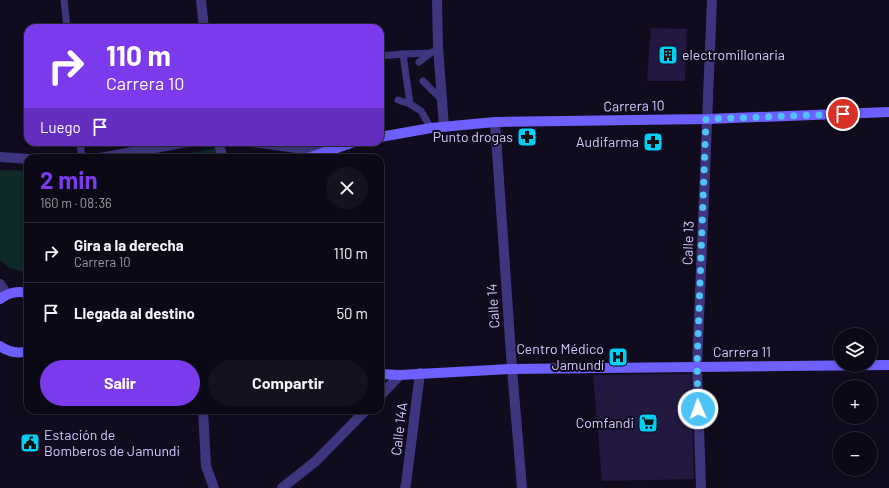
<!DOCTYPE html>
<html lang="es">
<meta charset="utf-8">
<style>
:root{--surface:#0c0916;--page:#15121f;--text:#f1f3f6;--muted:#9a9aa1;--line:#2c2a35;--accent:#7c3aed}
body{margin:0;font-family:Barlow,sans-serif;background:var(--page);color:var(--text);height:100vh;display:flex;flex-direction:column;font-size:15px;white-space:nowrap}
*{box-sizing:border-box;margin:0}
p{font-size:13px;color:var(--muted)}
.icon{flex:none;width:22px;height:22px;fill:none;stroke:currentColor;stroke-width:2;stroke-linecap:round;stroke-linejoin:round}
.map{position:relative;flex:1;overflow:hidden}
.details{position:absolute;left:24px;top:154px;width:360px;height:260px;display:flex;flex-direction:column;background:var(--surface);border-radius:12px;box-shadow:0 2px 6px #0003,0 0 0 1px var(--line)}
.details>*{flex:none}
.guide{position:absolute;left:24px;top:24px;width:360px;height:122px;border-radius:12px;box-shadow:0 2px 6px #0003,0 0 0 1px var(--line);background:#7c3aed;color:#fff;overflow:hidden}
.fabs{position:absolute;left:833px;top:328px;display:grid;gap:8px}
.fabs a{display:grid;place-items:center;width:44px;height:44px;border-radius:50%;background:var(--surface);box-shadow:0 2px 6px #0003,0 0 0 1px var(--line);font-size:20px}
.pin{position:absolute;display:grid;place-items:center;width:34px;height:34px;color:#fff;margin:-17px;border:2px solid #fff;border-radius:50%;box-shadow:0 1px 4px #0007}
.me{position:absolute;width:44px;margin:-22px;rotate:358deg;stroke-linejoin:round;filter:drop-shadow(0 0 3px #0008)}
.turn{display:flex;align-items:center;gap:14px;height:84px;padding:0 16px;font-size:18px}
.turn .icon{width:52px;height:52px;stroke-width:2.5}
.turn b{display:block;font-size:28px;line-height:34px}
.then{display:flex;align-items:center;height:38px;padding:0 16px;background:#0003;gap:8px;font-size:15px}
.round{display:grid;place-items:center;flex:none;width:42px;height:42px;border-radius:21px;background:var(--page)}
.headline{display:flex;align-items:center;justify-content:space-between;height:68px;padding:0 16px}
h1{font-size:24px;font-weight:700;line-height:30px;color:var(--accent)}
.action{display:flex;gap:8px;margin-top:auto;padding:8px 16px}
.action a{flex:1;height:46px;border-radius:24px;background:var(--accent);color:#fff;font-size:16px;font-weight:700;line-height:46px;text-align:center}
.action a+a{background:var(--page);color:var(--text)}
ul{padding:0;list-style:none}
li{display:flex;align-items:center;gap:12px;height:60px;padding:0 16px;border-top:1px solid var(--line)}
li div{flex:1}
li b{display:block;font-size:15px}
li em{font-style:normal}
.map>svg:first-child{display:block}
.green{fill:#0f2828}
.building{fill:#22183f}
.lines{fill:none;stroke-linecap:round;stroke-linejoin:round}
.lane{stroke:#3d367e;stroke-width:7}
.street{stroke:#3d367e;stroke-width:10}
.secondary{stroke:#6d60ff;stroke-width:10}
.route{stroke:#4fc3f7;stroke-width:7;stroke-dasharray:0 12.6}
.labels{text-anchor:middle;stroke-width:4;stroke-linejoin:round;paint-order:stroke}
.poi-label{font-size:14px;fill:#d2c9ff;stroke:#100c1e;text-anchor:end}
.street-label{font-size:14px;fill:#d2c9ff;stroke:#100c1e}
</style>
<div class="map">
<svg width="889" height="488" viewBox="0 0 889 488">
<rect width="100%" height="100%" fill="#100c1e"/>
<path class="green" d="M216,148l2,10h-52z
M0,170h17l11,2v101l-19,-5 -9,-8z"/>
<path class="building" d="M651,28l36,1 -2,52h-38z
M691,374l3,105 -92,2 -9,-106z"/>
<g class="lines">
<path class="lane" d="M64,0l3,28
M403,54l27,-1
M380,56l23,-2 7,50
M419,62l13,-10
M423,81l20,20
M398,100l12,4 11,7 10,17
M80,142l2,16"/>
<path class="street" d="M201,0l3,28
M437,0l1,47 6,80
M495,122l17,247 10,119
M218,142l5,16
M253,142l72,10
M0,157l28,2
M100,158l87,-16
M0,284l7,10
M380,396l20,-21
M203,410l3,56 8,22
M282,488l34,-27 50,-51
M405,488l1,-4 14,-111
M701,488l-4,-121 15,-367"/>
<path class="secondary" d="M380,137l51,-9 64,-6 212,-3 182,-7
M308,158l46,-16
M0,299c9,-7 17,-8 28,-6
M0,346c8,6 18,8 28,5
M380,374l20,1 112,-6 377,-4"/>
</g>
<g class="lines">
<path class="route" d="M698,409l-1,-43 9,-247 137,-5"/>
</g>
<defs>
<symbol id="building-square" viewBox="-11 -11 22 22"><rect x="-9" y="-9" width="18" height="18" rx="4" fill="#00cef4" stroke="#100c1e"/><path d="M-4-6H4V6H1V3H-1V6H-4ZM-2.5-4.3h1.7v1.8h-1.7ZM.8-4.3h1.7v1.8H.8ZM-2.5-1h1.7V.8h-1.7ZM.8-1h1.7V.8H.8Z" fill="#111"/></symbol>
<symbol id="pharmacy-square" viewBox="-11 -11 22 22"><rect x="-9" y="-9" width="18" height="18" rx="4" fill="#00cef4" stroke="#100c1e"/><path d="M-2-6h4v4h4v4h-4v4h-4v-4h-4v-4h4Z" fill="#111"/></symbol>
<symbol id="hospital-square" viewBox="-11 -11 22 22"><rect x="-9" y="-9" width="18" height="18" rx="4" fill="#00cef4" stroke="#100c1e"/><path d="M-5-5h3v3.5h4V-5h3V5h-3V1.5h-4V5h-3Z" fill="#111"/></symbol>
<symbol id="supermarket-square" viewBox="-11 -11 22 22"><rect x="-9" y="-9" width="18" height="18" rx="4" fill="#00cef4" stroke="#100c1e"/><path d="M-6-5.5h2.5l.6 2H6L4.5 2H-2.5L-4.4-4H-6ZM-1.5 3.2a1.3 1.3 0 1 0 .1 0ZM3 3.2a1.3 1.3 0 1 0 .1 0Z" fill="#111"/></symbol>
<symbol id="civic-square" viewBox="-11 -11 22 22"><rect x="-9" y="-9" width="18" height="18" rx="4" fill="#00cef4" stroke="#100c1e"/><path d="M-.6-6.5H3V-4.5H.6V-3L4-1V1h2V6H-6V1h2V-1L-.6-3ZM-1.2 2.5V6h2.4V2.5Z" fill="#111"/></symbol>
</defs>
<g fill-rule="evenodd">
<use href="#building-square" x="657" y="44" width="22" height="22"/>
<use href="#pharmacy-square" x="516" y="126" width="22" height="22"/>
<use href="#pharmacy-square" x="642" y="131" width="22" height="22"/>
<use href="#hospital-square" x="607" y="346" width="22" height="22"/>
<use href="#supermarket-square" x="637" y="412" width="22" height="22"/>
<use href="#civic-square" x="19" y="432" width="22" height="22"/>
</g>
<g class="labels">
<g class="poi-label">
<text x="682" y="60" text-anchor="start">electromillonaria</text>
<text x="513" y="142">Punto drogas</text>
<text x="639" y="147">Audifarma</text>
<text x="604" y="354">Centro Médico<tspan x="604" dy="16">Jamundí</tspan></text>
<text x="634" y="428">Comfandi</text>
<text x="44" y="440" text-anchor="start">Estación de<tspan x="44" dy="16">Bomberos de Jamundi</tspan></text>
</g>
<g class="street-label">
<text transform="translate(634 106) rotate(-1)" y="5">Carrera 10</text>
<text transform="translate(688 243) rotate(-88)" y="5">Calle 13</text>
<text transform="translate(493 306) rotate(-94)" y="5">Calle 14</text>
<text x="742" y="357">Carrera 11</text>
<text transform="translate(399 429) rotate(-83)" y="5">Calle 14A</text>
</g>
</g>
</svg>
<div class="fabs">
<a><svg class="icon" aria-label="layers" viewBox="0 0 24 24"><path d="M12 4l9 5-9 5-9-5zM3 14l9 5 9-5"/></svg></a>
<a>+</a>
<a>−</a>
</div>
<div class="pin" style="left:843px;top:114px;background:#d93025"><svg class="icon" aria-label="arrive" viewBox="0 0 24 24"><path d="M6 21V4h12l-3 4 3 4H6"/></svg></div>
<svg class="me" style="left:698px;top:409px" viewBox="-20 -20 40 40"><circle r="17" fill="#4fc3f7" stroke="#fff" stroke-width="3"/><path d="M0-11L8 9 0 5-8 9z" fill="#fff"/></svg>
<div class="guide">
<div class="turn"><svg class="icon" aria-label="right" viewBox="0 0 24 24"><path d="M7 20v-9h11M14 6l5 5-5 5"/></svg><div><b>110 m</b>Carrera 10</div></div>
<div class="then">Luego<svg class="icon" aria-label="arrive" viewBox="0 0 24 24"><path d="M6 21V4h12l-3 4 3 4H6"/></svg></div>
</div>
<section class="details">
<div class="headline"><div><h1>2 min</h1><p>160 m · 08:36</p></div><a class="round"><svg class="icon" aria-label="close" viewBox="0 0 24 24"><path d="M6 6l12 12M18 6L6 18"/></svg></a></div>
<ul>
<li><svg class="icon" aria-label="right" viewBox="0 0 24 24"><path d="M7 20v-9h11M14 6l5 5-5 5"/></svg><div><b>Gira a la derecha</b><p>Carrera 10</p></div><em>110 m</em></li>
<li><svg class="icon" aria-label="arrive" viewBox="0 0 24 24"><path d="M6 21V4h12l-3 4 3 4H6"/></svg><div><b>Llegada al destino</b></div><em>50 m</em></li>
</ul>
<div class="action"><a>Salir</a><a>Compartir</a></div>
</section>
</div>
